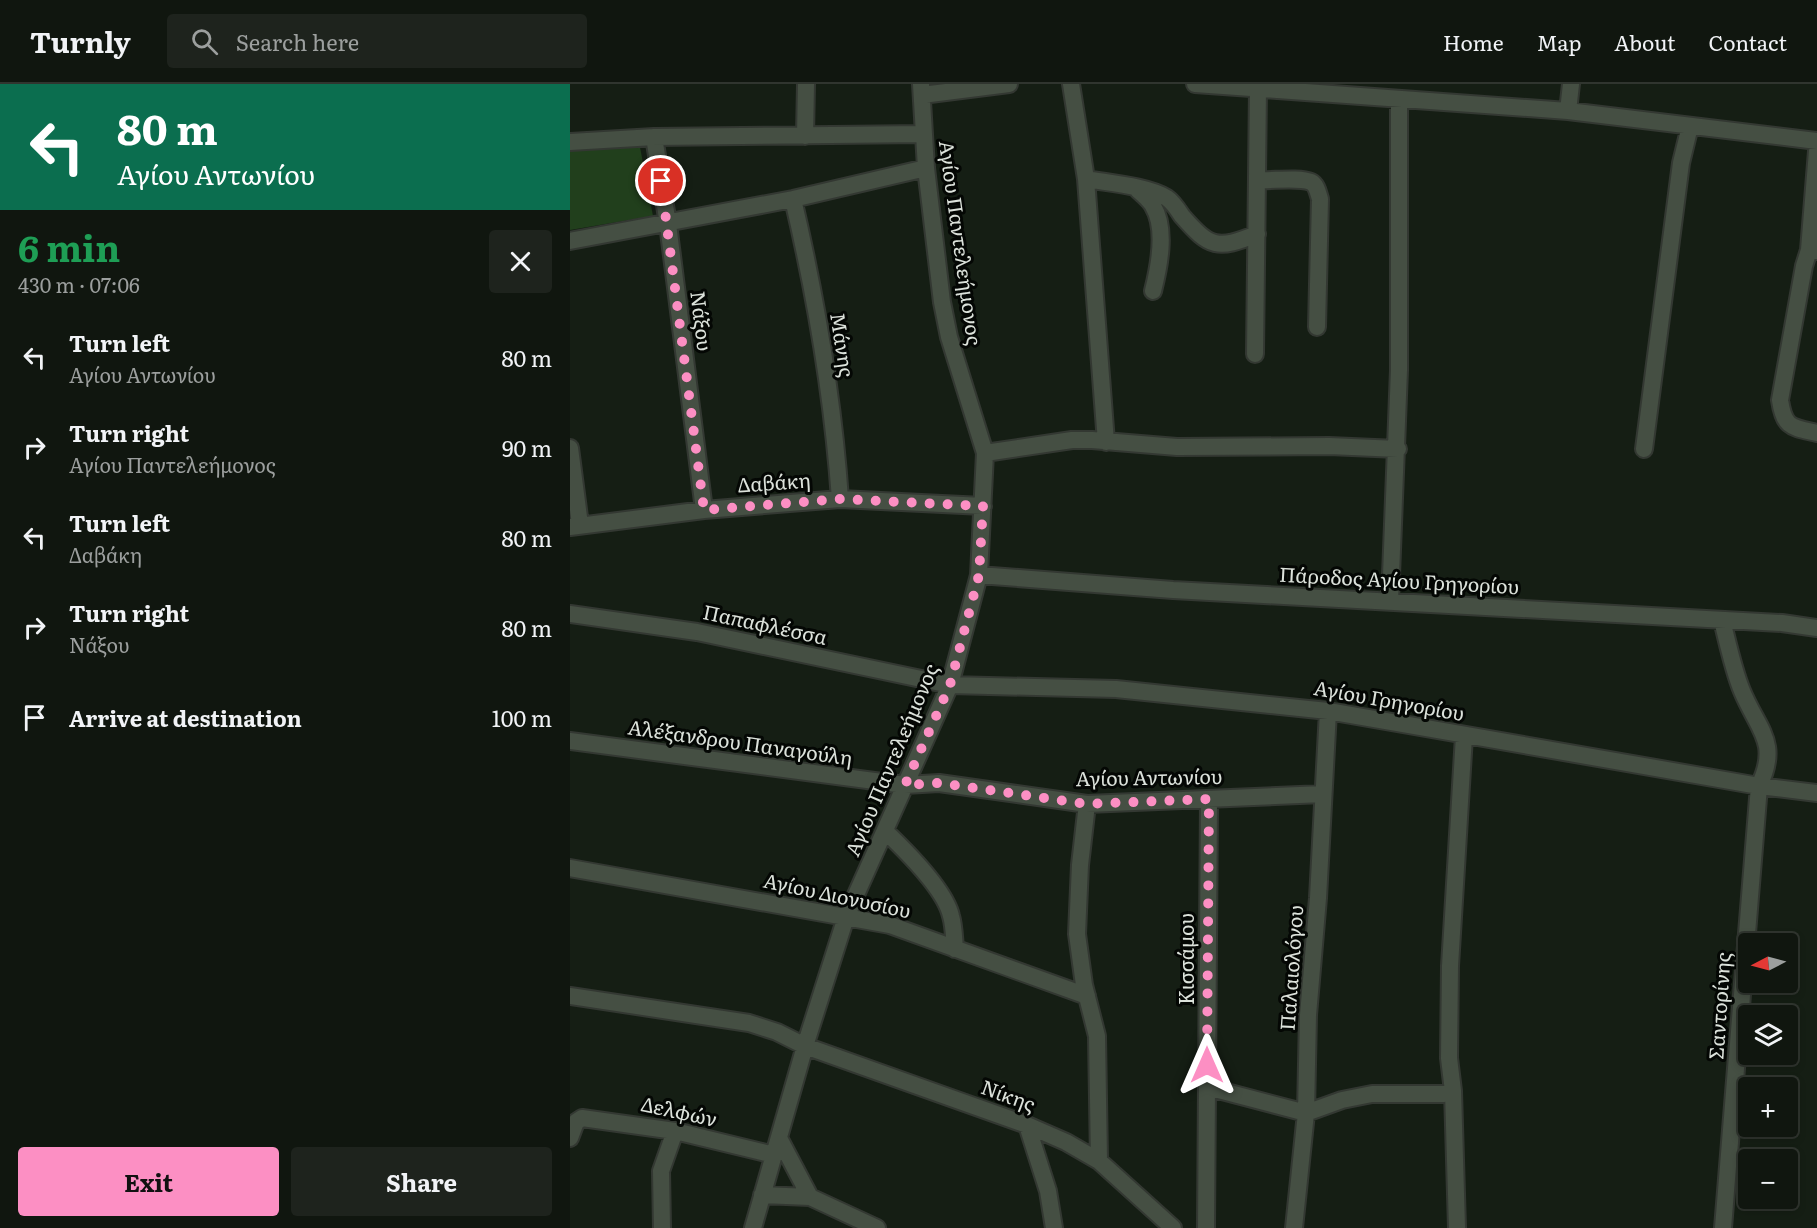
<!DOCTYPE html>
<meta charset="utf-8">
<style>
:root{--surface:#10160f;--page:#1e231d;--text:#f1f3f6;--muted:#9c9f9e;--line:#30352f;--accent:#fc8fc3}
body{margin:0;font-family:Literata,serif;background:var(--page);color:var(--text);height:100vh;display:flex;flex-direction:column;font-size:22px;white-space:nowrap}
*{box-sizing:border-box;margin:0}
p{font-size:20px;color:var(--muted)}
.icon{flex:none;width:33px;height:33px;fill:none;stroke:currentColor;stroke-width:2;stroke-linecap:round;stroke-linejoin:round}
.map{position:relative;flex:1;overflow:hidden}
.sheet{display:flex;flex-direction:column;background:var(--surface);width:570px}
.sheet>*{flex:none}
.hud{background:#0b6e4f;color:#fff;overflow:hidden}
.needle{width:39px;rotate:264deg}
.tools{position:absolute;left:1168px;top:849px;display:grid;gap:12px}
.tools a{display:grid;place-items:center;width:60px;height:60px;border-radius:6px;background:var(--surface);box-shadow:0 3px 9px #0003,0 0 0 2px var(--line);font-size:30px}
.pin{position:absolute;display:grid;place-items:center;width:51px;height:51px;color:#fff;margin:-26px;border:3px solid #fff;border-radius:50%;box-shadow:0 2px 6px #0007}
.me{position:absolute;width:66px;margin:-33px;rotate:0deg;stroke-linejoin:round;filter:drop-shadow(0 0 4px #0008)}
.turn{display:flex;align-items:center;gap:21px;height:126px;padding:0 18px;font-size:27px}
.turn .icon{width:78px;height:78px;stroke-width:2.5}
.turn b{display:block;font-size:42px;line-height:51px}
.round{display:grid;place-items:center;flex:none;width:63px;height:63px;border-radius:6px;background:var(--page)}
.head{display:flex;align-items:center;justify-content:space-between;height:102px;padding:0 18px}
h1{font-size:36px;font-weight:700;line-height:45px;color:#1e9e55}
.cta{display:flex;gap:12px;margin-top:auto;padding:12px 18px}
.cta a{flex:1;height:69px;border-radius:6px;background:var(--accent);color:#111;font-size:24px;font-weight:700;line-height:69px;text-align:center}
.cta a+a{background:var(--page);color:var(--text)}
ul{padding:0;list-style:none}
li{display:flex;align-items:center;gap:18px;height:90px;padding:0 18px}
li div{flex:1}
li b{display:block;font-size:22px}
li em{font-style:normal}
header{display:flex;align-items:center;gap:36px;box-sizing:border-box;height:84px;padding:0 30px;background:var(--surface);border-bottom:2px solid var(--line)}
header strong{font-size:28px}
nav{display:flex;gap:33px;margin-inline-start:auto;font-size:21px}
.search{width:420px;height:54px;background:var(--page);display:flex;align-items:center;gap:15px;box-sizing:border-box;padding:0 21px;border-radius:6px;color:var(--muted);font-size:22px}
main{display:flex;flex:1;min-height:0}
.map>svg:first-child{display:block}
.green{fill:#213f1c}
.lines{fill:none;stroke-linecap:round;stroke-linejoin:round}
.minor-casing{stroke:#333832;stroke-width:20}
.minor{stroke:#454f43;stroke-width:16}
.route{stroke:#fc8fc3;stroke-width:10;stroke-dasharray:0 18}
.labels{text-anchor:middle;stroke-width:6;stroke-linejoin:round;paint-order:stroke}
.street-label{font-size:20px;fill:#dce2db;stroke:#040704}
</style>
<header>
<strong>Turnly</strong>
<div class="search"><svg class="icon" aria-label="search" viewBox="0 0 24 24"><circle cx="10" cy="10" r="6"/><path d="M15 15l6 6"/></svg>Search here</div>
<nav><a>Home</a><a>Map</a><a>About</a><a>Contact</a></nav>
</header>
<main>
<section class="sheet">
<div class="hud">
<div class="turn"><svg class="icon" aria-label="left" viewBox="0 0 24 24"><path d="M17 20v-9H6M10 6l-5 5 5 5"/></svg><div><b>80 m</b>Αγίου Αντωνίου</div></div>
</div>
<div class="head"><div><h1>6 min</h1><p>430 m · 07:06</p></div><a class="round"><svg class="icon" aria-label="close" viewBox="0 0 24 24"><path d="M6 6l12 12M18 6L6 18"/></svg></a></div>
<ul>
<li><svg class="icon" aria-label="left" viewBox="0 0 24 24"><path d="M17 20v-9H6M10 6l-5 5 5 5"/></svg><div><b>Turn left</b><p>Αγίου Αντωνίου</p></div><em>80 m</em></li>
<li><svg class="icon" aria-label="right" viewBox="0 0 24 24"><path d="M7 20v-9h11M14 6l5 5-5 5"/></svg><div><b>Turn right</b><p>Αγίου Παντελεήμονος</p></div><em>90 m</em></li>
<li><svg class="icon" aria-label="left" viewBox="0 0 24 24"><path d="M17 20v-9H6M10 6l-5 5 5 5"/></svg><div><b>Turn left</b><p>Δαβάκη</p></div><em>80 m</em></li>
<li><svg class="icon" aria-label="right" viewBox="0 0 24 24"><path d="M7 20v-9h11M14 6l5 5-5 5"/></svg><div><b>Turn right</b><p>Νάξου</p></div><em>80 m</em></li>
<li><svg class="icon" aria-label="arrive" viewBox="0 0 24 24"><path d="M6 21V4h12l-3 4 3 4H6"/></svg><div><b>Arrive at destination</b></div><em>100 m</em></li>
</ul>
<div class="cta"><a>Exit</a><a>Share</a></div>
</section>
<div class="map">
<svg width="1247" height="1144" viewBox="0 0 1247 1144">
<rect width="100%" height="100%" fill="#151e14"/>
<path class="green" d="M70,63l13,69 -83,14v-81z"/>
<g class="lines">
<defs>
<path id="minor" d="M501,0l15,95 20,263
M625,0l373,27 249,30
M352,11l87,-11
M998,27l3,-27
M235,52l1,-52
M84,53l14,87 36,286
M0,58l84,-5 269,-3
M516,95c22,4 62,7 81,19 6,4 11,12 15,18 28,32 35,34 75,18
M688,96c13,1 41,-3 53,2 6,3 7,11 9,17l-3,128
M567,105c5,5 13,11 16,17 14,23 6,61 0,85
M223,115c23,99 40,199 47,300
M0,157l223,-42 133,-31
M1239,166l8,-99
M1247,167l-8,-1 -5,16 -24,134c4,28 11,27 37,33
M685,270l3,-266
M0,364l10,77
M1074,365l37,-286 9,-37
M415,369l87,-13h20l85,7 152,-1 69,3
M0,443l134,-17 136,-11 143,7
M409,491l194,15 609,33 35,5
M820,517l9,-231v-271
M0,530l127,18 253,53 166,4 212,22 431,75 58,7
M1152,536c6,24 11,49 20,71 16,39 38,51 17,95l-36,442
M0,657l335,44 34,-2 148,21 236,-10
M517,720l-7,61 -3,69 7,51 13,51 2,125
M315,747c20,19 60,58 66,85 3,10 3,22 4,33
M0,784l320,57 197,71
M0,912l179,27 28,9 28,14 222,79 39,17 33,19 74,67
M637,1003l99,26 36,-13 30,-6h71l10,-3
M457,1041l21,66 6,37
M0,1054l6,-16 6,-4 93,13 99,24
M209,1054l31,59
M192,1111l48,2 67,31
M92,1144l-1,-57 14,-40
M183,1144l52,-182 41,-129 104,-232 29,-110 6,-122 -36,-116 -7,-35 -16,-134 -5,-84
M636,1144l3,-429
M724,1144l12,-115 2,-98 10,-117 10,-187
M887,1144l-4,-137 -4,-33 1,-92 14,-230"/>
</defs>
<use href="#minor" class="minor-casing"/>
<use href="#minor" class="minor"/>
</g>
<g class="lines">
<path class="route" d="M91,97l43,329 136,-11 143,7 -4,69 -29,110 -45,100 34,-2 148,21 122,-5 -2,266"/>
</g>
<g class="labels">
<g class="street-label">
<text transform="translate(390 159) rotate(82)" y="7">Αγίου Παντελεήμονος</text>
<text transform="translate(131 237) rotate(83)" y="7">Νάξου</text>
<text transform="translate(272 261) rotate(81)" y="7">Μάνης</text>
<text transform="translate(204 399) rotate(-4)" y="7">Δαβάκη</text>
<text transform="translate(829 497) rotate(3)" y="7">Πάροδος Αγίου Γρηγορίου</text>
<text transform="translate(195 541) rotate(12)" y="7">Παπαφλέσσα</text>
<text transform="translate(819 617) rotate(10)" y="7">Αγίου Γρηγορίου</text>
<text transform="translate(170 659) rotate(8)" y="7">Αλέξανδρου Παναγούλη</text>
<text transform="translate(322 676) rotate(-67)" y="7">Αγίου Παντελεήμονος</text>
<text transform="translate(579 694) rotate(-1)" y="7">Αγίου Αντωνίου</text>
<text transform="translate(267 812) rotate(12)" y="7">Αγίου Διονυσίου</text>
<text transform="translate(617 875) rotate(-90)" y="7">Κισσάμου</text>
<text transform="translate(722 884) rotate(-86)" y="7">Παλαιολόγου</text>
<text transform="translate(1150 922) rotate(-86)" y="7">Σαντορίνης</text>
<text transform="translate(438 1012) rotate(20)" y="7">Νίκης</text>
<text transform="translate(109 1028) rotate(12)" y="7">Δελφών</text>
</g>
</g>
</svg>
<div class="tools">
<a><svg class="needle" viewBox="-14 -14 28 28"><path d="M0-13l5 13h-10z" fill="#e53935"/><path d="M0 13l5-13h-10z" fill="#9c9f9e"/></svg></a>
<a><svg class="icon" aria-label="layers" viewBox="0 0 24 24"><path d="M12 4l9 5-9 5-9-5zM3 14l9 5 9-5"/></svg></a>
<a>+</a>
<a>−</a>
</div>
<div class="pin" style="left:91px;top:97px;background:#d93025"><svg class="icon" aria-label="arrive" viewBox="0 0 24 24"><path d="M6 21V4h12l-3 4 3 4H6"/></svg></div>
<svg class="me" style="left:637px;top:981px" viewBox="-20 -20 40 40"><path d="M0-17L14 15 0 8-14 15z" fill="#fc8fc3" stroke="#fff" stroke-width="4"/></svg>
</div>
</main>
